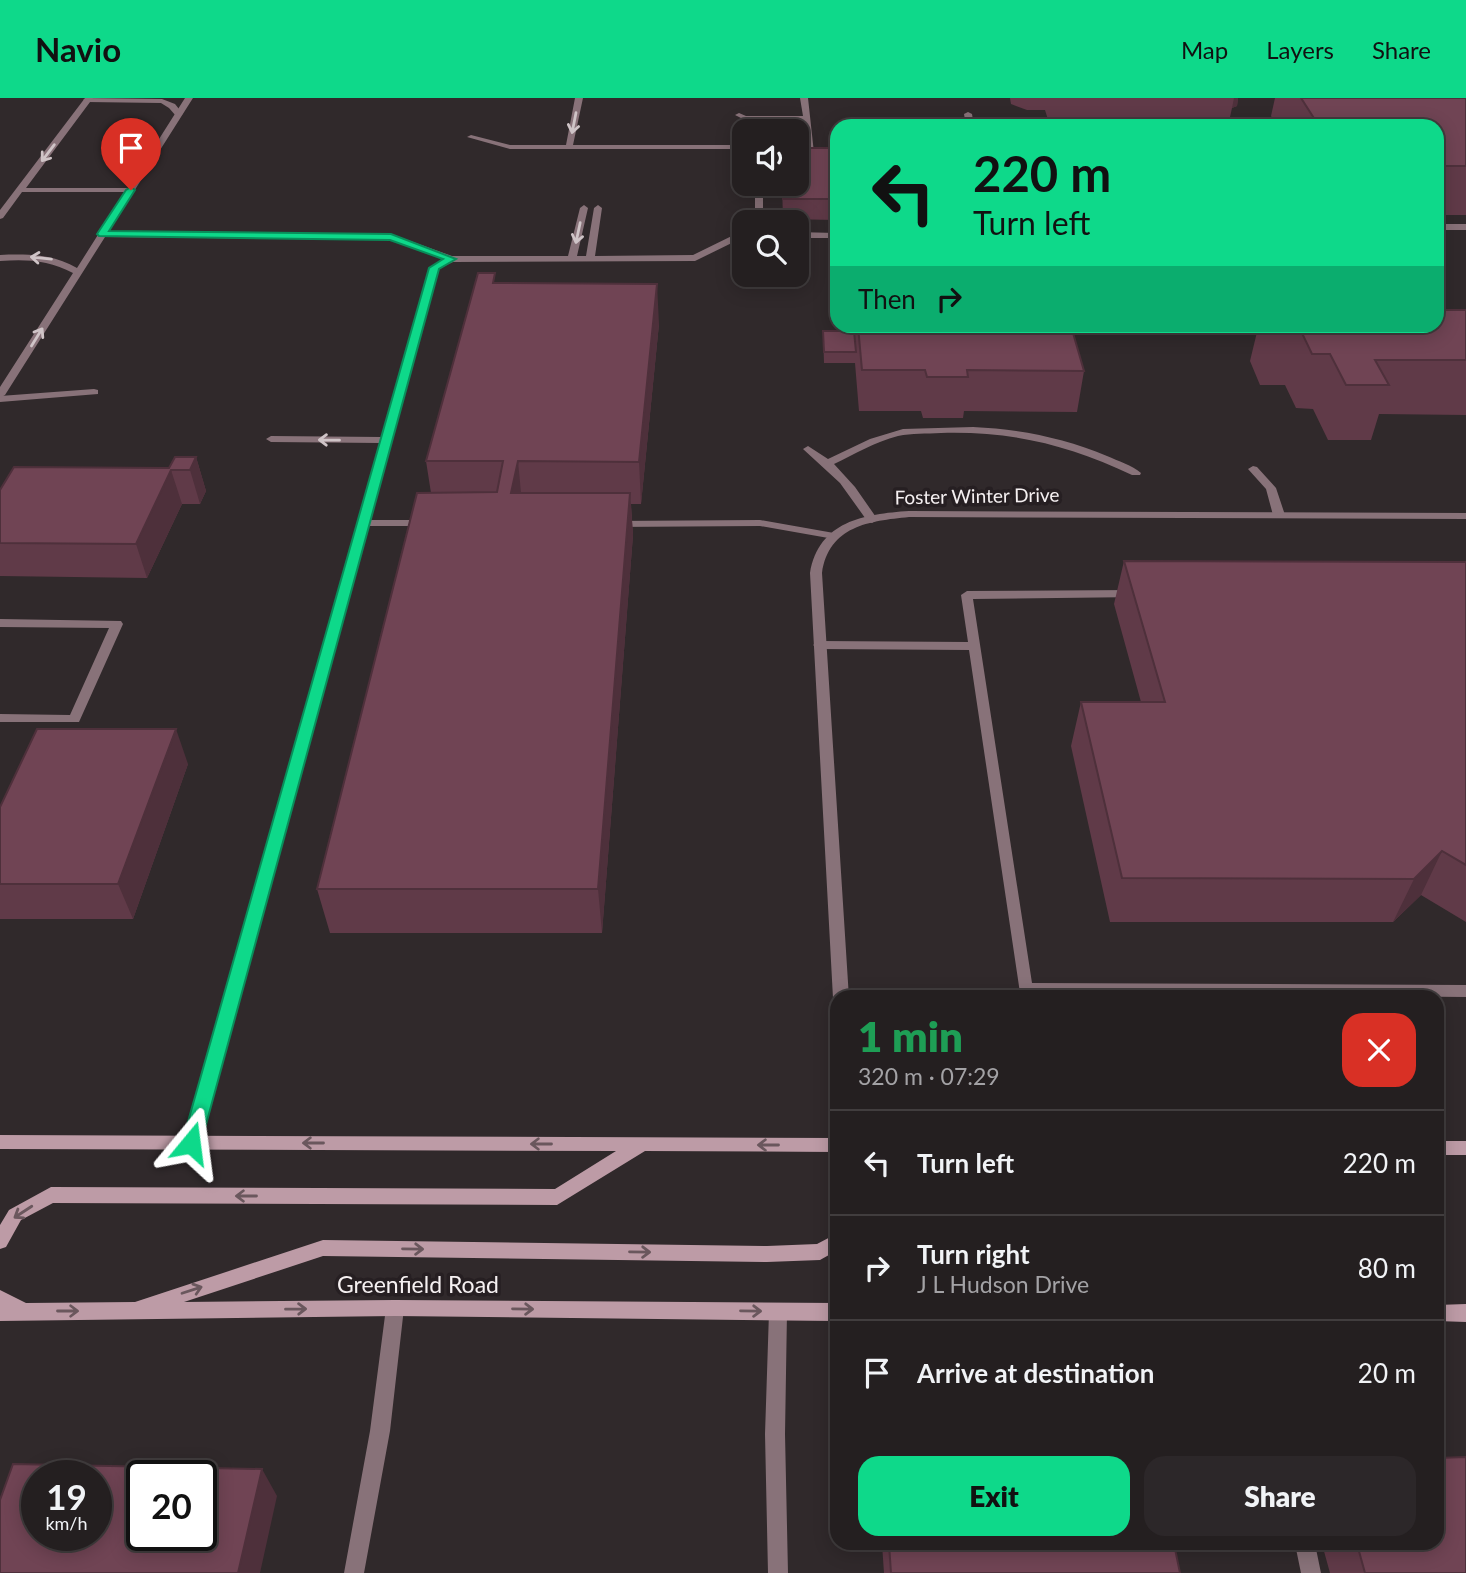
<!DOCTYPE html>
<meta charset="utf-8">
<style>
:root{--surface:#241f20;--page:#2c2729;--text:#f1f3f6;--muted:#a3a2a5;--line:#413d3e;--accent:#0ed98a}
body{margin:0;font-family:Lato,sans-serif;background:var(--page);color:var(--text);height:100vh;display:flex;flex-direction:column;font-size:26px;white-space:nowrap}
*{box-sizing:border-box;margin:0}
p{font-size:23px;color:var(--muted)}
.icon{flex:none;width:38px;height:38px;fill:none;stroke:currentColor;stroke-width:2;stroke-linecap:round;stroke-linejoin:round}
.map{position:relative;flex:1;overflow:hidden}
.side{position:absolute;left:830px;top:892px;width:614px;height:560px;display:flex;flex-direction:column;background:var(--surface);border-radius:21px;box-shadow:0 4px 18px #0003,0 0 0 2px var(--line)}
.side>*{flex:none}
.hud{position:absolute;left:830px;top:21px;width:614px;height:214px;border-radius:21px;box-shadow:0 4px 18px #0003,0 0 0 2px var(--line);background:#0ed98a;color:#111;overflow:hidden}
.tools{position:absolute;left:732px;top:21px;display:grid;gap:14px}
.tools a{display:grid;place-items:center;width:77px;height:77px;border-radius:14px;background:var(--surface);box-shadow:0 4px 18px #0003,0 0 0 2px var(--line);font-size:35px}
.speed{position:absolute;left:21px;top:1362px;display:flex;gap:14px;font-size:35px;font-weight:700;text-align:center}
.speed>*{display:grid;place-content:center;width:91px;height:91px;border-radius:50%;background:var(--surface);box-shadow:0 4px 18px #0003,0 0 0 2px var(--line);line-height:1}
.speed small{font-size:18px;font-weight:400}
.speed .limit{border:4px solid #111;border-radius:10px;background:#fff;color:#111}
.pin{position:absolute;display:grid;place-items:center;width:60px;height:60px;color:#fff;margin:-72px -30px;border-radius:50% 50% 50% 0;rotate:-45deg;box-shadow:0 0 7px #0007}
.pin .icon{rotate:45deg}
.me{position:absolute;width:77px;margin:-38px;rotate:16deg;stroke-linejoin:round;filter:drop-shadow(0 0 5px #0008)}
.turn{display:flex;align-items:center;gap:24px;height:147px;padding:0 28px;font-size:32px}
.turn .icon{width:91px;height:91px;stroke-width:2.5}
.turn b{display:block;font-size:49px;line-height:60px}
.then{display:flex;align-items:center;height:66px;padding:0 28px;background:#0003;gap:14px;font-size:26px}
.round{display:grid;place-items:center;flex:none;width:74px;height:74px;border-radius:21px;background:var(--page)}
.summary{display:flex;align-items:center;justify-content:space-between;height:119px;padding:0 28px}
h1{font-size:42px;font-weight:800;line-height:52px;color:#1e9e55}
.primary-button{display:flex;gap:14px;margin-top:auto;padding:14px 28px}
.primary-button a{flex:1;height:80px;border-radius:21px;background:var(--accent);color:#111;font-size:28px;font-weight:800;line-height:80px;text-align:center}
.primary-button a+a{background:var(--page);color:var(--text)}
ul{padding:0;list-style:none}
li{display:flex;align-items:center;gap:21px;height:105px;padding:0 28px;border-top:2px solid var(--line)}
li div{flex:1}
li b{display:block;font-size:26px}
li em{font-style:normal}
header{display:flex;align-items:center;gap:42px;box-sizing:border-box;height:98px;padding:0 35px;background:var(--accent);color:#111}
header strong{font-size:33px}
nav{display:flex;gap:38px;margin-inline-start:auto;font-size:24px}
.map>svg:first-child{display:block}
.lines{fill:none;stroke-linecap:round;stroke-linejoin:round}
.service{fill:#887279;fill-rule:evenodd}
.minor{fill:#887279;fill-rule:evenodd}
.secondary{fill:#bd9ba6;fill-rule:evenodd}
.wall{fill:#603a48}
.shaded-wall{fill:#4e303b}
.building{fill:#704454;stroke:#4e303b;stroke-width:2;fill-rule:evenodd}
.oneway{stroke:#cfc4c7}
.oneway2{stroke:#6a575d}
.route{fill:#0ed98a;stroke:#098d5a;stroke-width:2}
.labels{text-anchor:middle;stroke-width:7;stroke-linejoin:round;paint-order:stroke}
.street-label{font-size:19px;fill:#f5f0f1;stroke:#261f22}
.near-street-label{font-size:23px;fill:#f5f0f1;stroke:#261f22}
</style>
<header>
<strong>Navio</strong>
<nav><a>Map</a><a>Layers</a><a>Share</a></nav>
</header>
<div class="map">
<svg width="1466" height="1475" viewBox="0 0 1466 1475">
<rect width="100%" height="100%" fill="#30292b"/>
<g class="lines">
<path class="service" d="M86,0l76,1 13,5 8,10 -7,2 -7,-8 -8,-5 -74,-1 -4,-2z
M575,0h8l-10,47h171v4h-234l-43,-12 4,-2 39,10h56z
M800,0h8l6,55 -7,-2 -4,-31h-58l-10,-5 4,-2 7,3h57z
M968,14l4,2 2,12h-8l-2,-12z
M755,86h8v38h-8z
M584,107l4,3 -11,48h9l8,-48 4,-3 4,3 -7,48 98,-1 51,-25v7l-49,24 -242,1 -15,7 -68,251h56l6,3 -6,3h-58l-169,617 -2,5 -6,2 -6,-2 -2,-5 197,-700 -109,-1 -5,-3 5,-3 111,1 48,-169 14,-9 -54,-19 -288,-3 -4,-3 4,-3 289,3 61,22h116l12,-48z
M1437,126h29v6h-29z
M796,134l40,1v5h-40z
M94,291l4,1v4l-98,8v-6z
M973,329c47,2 91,11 134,29 11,5 25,9 34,17l-1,2h-8c-64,-30 -120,-44 -191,-42 -15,1 -29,0 -43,3 -23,6 -43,18 -64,28l21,23 23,33 -6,3 -4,-1 -28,-39 -37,-34 5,-3 20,13 42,-20 33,-10z
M1253,368l4,1 19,21 9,27 -2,2 -4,1 -6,-3 -7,-26 -18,-20z
M760,422l74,13 6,3 -6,3 -74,-13 -147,1 -6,-3 6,-3z
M1136,492l6,4 -2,3 -167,2 59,384 434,2v12l-446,-4 -51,-343 -150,-1 -6,-4 6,-4 149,1 -7,-47 6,-4z
M0,521l121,2 2,3 -44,98h-79v-8l70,1 39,-87 -109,-1z
M395,1202l6,2 3,6 -14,123 -26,142h-20l26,-142 16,-123 3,-6z
M778,1205l6,3 3,6 -2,122 3,139h-20l-3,-139 4,-122 3,-6z
M1295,1446h20l6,29h-20z"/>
<path class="minor" d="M85,0h8l-67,90h102l57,-90h8l-188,297 -5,3v-11l73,-114c-24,-13 -47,-14 -73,-12v-6c27,-1 53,-1 77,13l48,-76h-103l-19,26 -3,1v-9z
M909,413l557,2v6l-557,-2c-40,4 -80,9 -87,56l27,425h-13v5l-3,-5 -23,-425c9,-52 54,-59 99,-62z"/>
<path class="secondary" d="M0,1037l836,3v14l-191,-1 -88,54 -504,-2 -32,17 -15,27 -6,2v-24l9,-15 42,-23 504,2 61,-38 -616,-2z
M1437,1043h29v14h-29z
M836,1136v17l-16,9 -53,2 -444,-6 -139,46 211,-2 441,3v18l-441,-5 -395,5v-31l26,13 109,-1 188,-62 444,6 50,-2z
M1466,1206v18l-29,-1v-16z"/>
</g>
<path class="wall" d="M1010,0h228l-1,8 -5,2 -4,18h-178l-5,-16h-18l-16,-6z
M1275,0h191v117h-29v-89h-160l-6,-10z
M836,50v72l-53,-1 -1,-35h14z
M496,185l163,41 -18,180h-10l2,31 -31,398h-272l-13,-44 114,-396 -5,-32z
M1466,212v105l-87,-1 -8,26h-43l-15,-31 -17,-1 -11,-23h-25l-10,-24 7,-29 -2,-6h182z
M851,228h221v3l12,42 -7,41 -113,-1 -1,7h-40l-2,-7h-62l-4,-48h-31l-1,-32h29z
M196,359l10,34 -6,13h-18l-35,74 -147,-2v-86l169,-22z
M1124,463l342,1v360l-45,-27 -28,27h-283l-39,-176 10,-44h60l-27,-98z
M188,666l-55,155h-133v-112z
M882,1446h292l6,29h-296z
M1322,1446h115l29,29h-136z"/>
<path class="shaded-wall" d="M1234,0h4l-1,8 -5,2z
M657,186l2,40 -18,180 -2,-42z
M196,359l10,34 -6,13 -10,-34z
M518,363l4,42 -11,-10z
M171,372l11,34 -35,74 -11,-34z
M630,395l3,42 -31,398 -4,-44z
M176,631l12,35 -55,155 -15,-35z
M1442,753l-21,44 -28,27 21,-43z
M262,1371l15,27 -17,77h-22z"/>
<path class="building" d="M1301,0h165v68h-29v-40h-118z
M796,50h40v51h-53v-15h13z
M478,175h17l-2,10 164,1 -18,178 -121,-1 -7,32h119l-32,396h-281l100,-396 80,-1 6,-31h-77z
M1437,212h29v50h-91l14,25h-43l-16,-31h-18l-11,-23h-26l-3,-5h165z
M858,228h213l13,45 -117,-1 1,7h-41l-2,-7h-63z
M823,233h31l2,21h-32z
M175,359h21l-6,13h-19l-35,74 -136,-1v-53l14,-23 155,1z
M1124,463l342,1v303l-24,-14 -28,28 -292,-1 -41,-176h84z
M37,631h139l-58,155h-118v-77z
M1466,1359v116h-101l-8,-29h80v-86z
M13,1366l249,5 -24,104h-238v-73zM37,1377h59v60h-59zM142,1377h59v60h-59z
M889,1446h285l6,29h-289z"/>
<defs><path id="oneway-shaft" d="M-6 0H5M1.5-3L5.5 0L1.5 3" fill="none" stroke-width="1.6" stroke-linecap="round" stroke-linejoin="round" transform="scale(1.75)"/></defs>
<g class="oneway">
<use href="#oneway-shaft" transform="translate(574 25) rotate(101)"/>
<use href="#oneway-shaft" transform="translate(48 55) rotate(127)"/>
<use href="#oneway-shaft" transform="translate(578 135) rotate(102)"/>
<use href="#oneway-shaft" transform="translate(41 160) rotate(-174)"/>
<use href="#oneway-shaft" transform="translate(37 239) rotate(-58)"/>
<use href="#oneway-shaft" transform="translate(329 342) rotate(-179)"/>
</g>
<g class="oneway2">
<use href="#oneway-shaft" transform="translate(313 1045) rotate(-180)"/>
<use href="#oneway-shaft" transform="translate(541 1046) rotate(-180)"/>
<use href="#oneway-shaft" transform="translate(768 1047) rotate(-180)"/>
<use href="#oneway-shaft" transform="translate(246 1098) rotate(-180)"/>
<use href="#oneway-shaft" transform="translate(23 1114) rotate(147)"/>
<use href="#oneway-shaft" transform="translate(413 1151) rotate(1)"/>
<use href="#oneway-shaft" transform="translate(640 1154) rotate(1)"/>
<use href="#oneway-shaft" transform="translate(192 1192) rotate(-18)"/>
<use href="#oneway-shaft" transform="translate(296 1211) rotate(-1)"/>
<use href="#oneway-shaft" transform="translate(523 1211) rotate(1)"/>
<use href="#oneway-shaft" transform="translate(68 1213)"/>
<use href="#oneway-shaft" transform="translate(751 1213) rotate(1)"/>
</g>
<path class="route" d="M131,89l4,3 -26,41 282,3 65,25 -17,10 -238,874 -3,6 -7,2 -7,-2 -2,-6 247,-875 14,-9 -53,-19 -291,-4 -2,-2 29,-44z"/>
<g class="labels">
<g class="street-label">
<text transform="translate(977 398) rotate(-1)" y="7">Foster Winter Drive</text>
</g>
<g class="near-street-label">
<text x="418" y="1195">Greenfield Road</text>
</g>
</g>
</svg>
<div class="tools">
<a><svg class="icon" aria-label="sound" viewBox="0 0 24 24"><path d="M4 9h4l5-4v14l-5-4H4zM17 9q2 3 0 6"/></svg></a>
<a><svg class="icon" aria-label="search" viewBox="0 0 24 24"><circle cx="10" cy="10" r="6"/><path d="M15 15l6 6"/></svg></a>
</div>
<div class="speed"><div>19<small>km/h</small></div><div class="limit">20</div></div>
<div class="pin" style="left:131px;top:92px;background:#d93025"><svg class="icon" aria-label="arrive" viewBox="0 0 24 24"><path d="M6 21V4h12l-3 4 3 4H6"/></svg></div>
<svg class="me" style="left:191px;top:1045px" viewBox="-20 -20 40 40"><path d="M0-17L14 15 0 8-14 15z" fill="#0ed98a" stroke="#fff" stroke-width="4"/></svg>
<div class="hud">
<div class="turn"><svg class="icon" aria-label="left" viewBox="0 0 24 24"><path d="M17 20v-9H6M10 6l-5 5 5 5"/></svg><div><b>220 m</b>Turn left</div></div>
<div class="then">Then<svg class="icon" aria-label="right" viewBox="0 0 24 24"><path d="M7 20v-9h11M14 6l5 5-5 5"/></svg></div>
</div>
<section class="side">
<div class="summary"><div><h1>1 min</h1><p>320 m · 07:29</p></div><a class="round" style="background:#d93025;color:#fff"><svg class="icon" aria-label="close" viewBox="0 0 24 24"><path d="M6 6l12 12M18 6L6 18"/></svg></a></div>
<ul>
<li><svg class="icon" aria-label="left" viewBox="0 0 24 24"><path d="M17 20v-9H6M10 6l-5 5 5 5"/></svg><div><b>Turn left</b></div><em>220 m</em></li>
<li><svg class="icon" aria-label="right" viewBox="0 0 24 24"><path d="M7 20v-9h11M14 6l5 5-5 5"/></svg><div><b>Turn right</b><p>J L Hudson Drive</p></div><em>80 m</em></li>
<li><svg class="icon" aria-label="arrive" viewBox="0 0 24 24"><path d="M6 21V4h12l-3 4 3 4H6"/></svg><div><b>Arrive at destination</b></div><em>20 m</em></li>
</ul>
<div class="primary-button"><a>Exit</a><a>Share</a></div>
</section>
</div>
